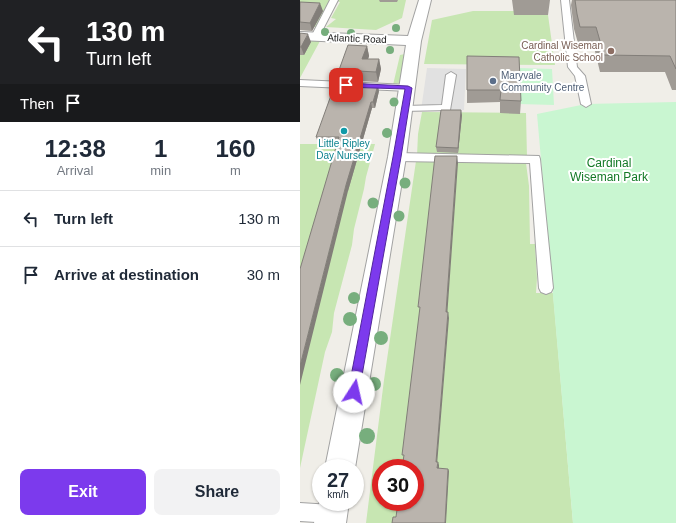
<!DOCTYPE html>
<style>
:root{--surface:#fff;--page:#f2f2f3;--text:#1f2937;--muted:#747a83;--line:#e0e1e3;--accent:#7c3aed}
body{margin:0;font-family:Arial,sans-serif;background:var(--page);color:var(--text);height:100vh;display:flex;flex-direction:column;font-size:15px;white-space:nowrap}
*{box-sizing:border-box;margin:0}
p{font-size:13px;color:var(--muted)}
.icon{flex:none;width:22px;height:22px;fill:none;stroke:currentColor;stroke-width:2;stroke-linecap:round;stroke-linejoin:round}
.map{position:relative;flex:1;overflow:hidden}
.drawer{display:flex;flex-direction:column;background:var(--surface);width:300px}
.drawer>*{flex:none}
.banner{background:#202124;color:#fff;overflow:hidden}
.speed{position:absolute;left:12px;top:459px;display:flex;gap:8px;font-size:20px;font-weight:700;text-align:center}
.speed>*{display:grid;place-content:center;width:52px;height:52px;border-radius:50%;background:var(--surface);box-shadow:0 1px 3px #0004;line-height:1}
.speed small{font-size:10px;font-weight:400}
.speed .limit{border:6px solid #d22;background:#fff;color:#111}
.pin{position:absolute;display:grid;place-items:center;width:34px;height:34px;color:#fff;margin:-17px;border-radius:8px;box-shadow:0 2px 6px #0006}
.me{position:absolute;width:44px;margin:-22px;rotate:10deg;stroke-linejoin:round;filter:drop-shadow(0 0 3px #0008)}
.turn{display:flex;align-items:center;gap:14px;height:84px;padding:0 20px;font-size:18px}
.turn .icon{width:52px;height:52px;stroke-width:2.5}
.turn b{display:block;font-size:28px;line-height:34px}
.then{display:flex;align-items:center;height:38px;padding:0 20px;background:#0003;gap:8px;font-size:15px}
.eta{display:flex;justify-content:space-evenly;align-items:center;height:68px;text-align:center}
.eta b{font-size:24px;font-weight:700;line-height:28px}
.cta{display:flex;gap:8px;margin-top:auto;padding:8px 20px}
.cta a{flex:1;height:46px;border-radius:8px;background:var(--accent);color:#fff;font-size:16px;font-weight:700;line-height:46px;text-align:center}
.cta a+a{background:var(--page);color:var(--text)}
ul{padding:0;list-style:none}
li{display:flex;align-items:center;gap:12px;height:56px;padding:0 20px;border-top:1px solid var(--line)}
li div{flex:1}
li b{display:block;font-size:15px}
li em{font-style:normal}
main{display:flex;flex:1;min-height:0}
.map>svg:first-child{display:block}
.grass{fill:#c7e6b2;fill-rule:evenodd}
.park{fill:#c9f6d1}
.parking{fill:#e1e1e1}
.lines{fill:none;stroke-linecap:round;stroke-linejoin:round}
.service-casing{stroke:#a2a2a2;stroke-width:2}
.minor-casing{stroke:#a2a2a2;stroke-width:2}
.service{fill:#fff;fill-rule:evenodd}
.minor{fill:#fff;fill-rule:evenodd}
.tree{fill:#77ae7d}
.wall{fill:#a09b95}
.shaded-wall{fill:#827e79}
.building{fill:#bab4ad;stroke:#827e79}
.route{fill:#7c3aed;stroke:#51269a}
.education-dot{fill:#8d6e63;stroke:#fff;stroke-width:1.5}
.service-dot{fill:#5c6f8a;stroke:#fff;stroke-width:1.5}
.culture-dot{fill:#0f9aa8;stroke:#fff;stroke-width:1.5}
.labels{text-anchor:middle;stroke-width:4;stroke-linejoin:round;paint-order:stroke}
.far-street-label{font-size:10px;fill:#212121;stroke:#fff}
.far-education-label{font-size:10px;fill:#785e54;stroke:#fff;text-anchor:end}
.far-service-label{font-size:10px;fill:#4e5e75;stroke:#fff;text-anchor:start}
.far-culture-label{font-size:10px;fill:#0d838f;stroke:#fff}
.park-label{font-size:12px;fill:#147926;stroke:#fff}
</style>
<main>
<section class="drawer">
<div class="banner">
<div class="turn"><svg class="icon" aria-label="left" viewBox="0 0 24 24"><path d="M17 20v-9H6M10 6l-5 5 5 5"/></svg><div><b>130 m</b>Turn left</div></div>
<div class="then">Then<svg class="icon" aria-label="arrive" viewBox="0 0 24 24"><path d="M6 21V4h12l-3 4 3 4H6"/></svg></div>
</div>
<div class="eta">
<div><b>12:38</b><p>Arrival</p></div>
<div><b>1</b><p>min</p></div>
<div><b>160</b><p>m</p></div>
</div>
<ul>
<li><svg class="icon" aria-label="left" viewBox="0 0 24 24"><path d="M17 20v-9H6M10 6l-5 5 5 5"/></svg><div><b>Turn left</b></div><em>130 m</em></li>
<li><svg class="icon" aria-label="arrive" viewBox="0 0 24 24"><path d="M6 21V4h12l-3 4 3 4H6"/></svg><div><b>Arrive at destination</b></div><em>30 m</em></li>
</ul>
<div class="cta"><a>Exit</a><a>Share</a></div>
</section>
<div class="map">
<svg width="376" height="523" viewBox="0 0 376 523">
<rect width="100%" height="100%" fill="#f0eee8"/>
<path class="grass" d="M0,0h31l-15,27h-16z
M37,0h69l-4,18 -26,12 -50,-3 10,-8 -5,-1 9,-16 -4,-1z
M173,11h41v4h34l7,50 -131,-1 8,-44z
M0,40l20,1 -20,37z
M105,54l-5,29 -7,2 7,-30z
M122,112l104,1 1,45 -110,-2 1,-22z
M0,144h75l-9,33 -2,12 -10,40 -2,16 -18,68 -2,19 -7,20 -25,116z
M116,161l110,2 3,23 1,58h5l2,34 -1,15h17l20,230h-207l18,-143zM81,468h34v34h-34z"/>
<path class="park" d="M219,68l33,1 2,36 -35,-1z
M376,102v421h-103l-36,-409 49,-10z"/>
<path class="parking" d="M127,68l39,1 -2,41h-43z"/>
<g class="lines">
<defs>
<path id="service" d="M30,0h8l-19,37 -1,2h-6l-1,-2z
M261,0h8l8,67 8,9 6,28 -5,3 -5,-3 -6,-28 -7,-9z
M151,72l5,3 -6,35 -48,1 -2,-2 2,-2 3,-1 37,-1 4,-30z
M0,80l109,5 5,3 -5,3 -109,-5z
M97,153l142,3 1,3 13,129 -2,4 -5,2 -5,-2 -2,-4 -9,-125 -133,-2 -4,-1 -1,-3 1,-3z
M0,503l32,2 6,3 3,6 -3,6 -6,3 -32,-2z"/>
<path id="minor" d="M119,0h12l-10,41 -15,116 -51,311h-30l63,-311 18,-112 -106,-5v-8l108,4z
M21,497v5h28l-3,21h-32z"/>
</defs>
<use href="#service" class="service-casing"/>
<use href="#minor" class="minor-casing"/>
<use href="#service" class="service"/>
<use href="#minor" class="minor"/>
</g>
<g class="tree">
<circle cx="96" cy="28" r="4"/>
<circle cx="25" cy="32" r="4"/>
<circle cx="51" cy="33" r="4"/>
<circle cx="90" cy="50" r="4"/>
<circle cx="94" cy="102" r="4.5"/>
<circle cx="87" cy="133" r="5"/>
<circle cx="105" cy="183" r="5.5"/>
<circle cx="73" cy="203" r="5.5"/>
<circle cx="99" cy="216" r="5.5"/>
<circle cx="54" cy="298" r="6"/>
<circle cx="50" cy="319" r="7"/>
<circle cx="81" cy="338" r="7"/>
<circle cx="37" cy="375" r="7"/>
<circle cx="74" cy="384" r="7"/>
<circle cx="67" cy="436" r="8"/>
</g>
<path class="wall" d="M79,0h19l-1,2h-17z
M212,0h38l-2,15h-34z
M272,0h104v90h-4l-7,-18h-65l-7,-29h-15l-4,-14 -3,-24z
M0,2l23,9 -11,20 -12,-1z
M0,33l11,9 -7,13h-4z
M67,46l2,10 -1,3h11l2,10 -3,13 -36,-2 -3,-10z
M167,56l54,45 -1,13 -20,-1v-11l-33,1z
M79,91l-4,17h-3l-24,83 -11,-48h-19l-2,-6z
M162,115l-4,38 -21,-1 -1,-5z"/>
<path class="shaded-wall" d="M20,3l3,8 -11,20 -2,-8z
M8,34l3,8 -7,13 -3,-8z
M67,46l2,10 -4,13 -3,-10z
M79,59l2,10 -3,13 -2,-10z
M78,85l1,6 -4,17 -2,-6z
M71,102l1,6 -24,83 -48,194v-19l46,-181z
M161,110l1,5 -4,38v-5z
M157,156l1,7 -11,155 -1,-6z
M148,312l1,6 -12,147 -1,-3z
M138,462l1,3v6l-2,-3z
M148,469l1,2 -3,52h-1z"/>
<path class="building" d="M275,0h101v69l-6,-13 -66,-1 -8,-28h-16l-3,-13z
M0,2l20,1 -10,20 -10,-1z
M0,33l8,1 -7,13h-1z
M48,45l19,1 -5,13h17l-3,13 -37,-2z
M167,56l52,1 2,44 -21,-1 1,-10h-34z
M37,83l41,2 -5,17h-2l-25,83 -46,181v-97l39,-132h-23l18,-50h2z
M141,110h20l-3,38 -22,-1z
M135,156h22l-11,156h2l-12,150h2l-1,6 11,1 -3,54h-53l1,-6h3l2,-15h17v-34h-13l2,-13h-2l18,-148h-2z"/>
<path class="route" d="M46,83l62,3 4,2 -11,69 -42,235 -2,4 -3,2 -4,-2 -2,-4 45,-235 12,-68 -62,-2v-3z"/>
<circle class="education-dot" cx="311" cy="51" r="4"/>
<circle class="service-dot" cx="193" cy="81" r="4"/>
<circle class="culture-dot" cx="44" cy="131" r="4"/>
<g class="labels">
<g class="far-street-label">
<text transform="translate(57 38) rotate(2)" y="4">Atlantic Road</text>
</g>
<g class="far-education-label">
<text x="303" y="49">Cardinal Wiseman<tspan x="303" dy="12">Catholic School</tspan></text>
</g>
<g class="far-service-label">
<text x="201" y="79">Maryvale<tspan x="201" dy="12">Community Centre</tspan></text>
</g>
<g class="far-culture-label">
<text x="44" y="147">Little Ripley<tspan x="44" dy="12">Day Nursery</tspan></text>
</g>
<g class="park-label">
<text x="309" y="167">Cardinal<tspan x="309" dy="14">Wiseman Park</tspan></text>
</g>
</g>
</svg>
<div class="speed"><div>27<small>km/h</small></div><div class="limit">30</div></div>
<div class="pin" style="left:46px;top:85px;background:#d93025"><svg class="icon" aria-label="arrive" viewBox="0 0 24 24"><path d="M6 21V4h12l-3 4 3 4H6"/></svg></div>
<svg class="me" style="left:54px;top:392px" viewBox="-20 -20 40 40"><circle r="19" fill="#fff"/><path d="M0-13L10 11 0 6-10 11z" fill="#7c3aed"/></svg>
</div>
</main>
